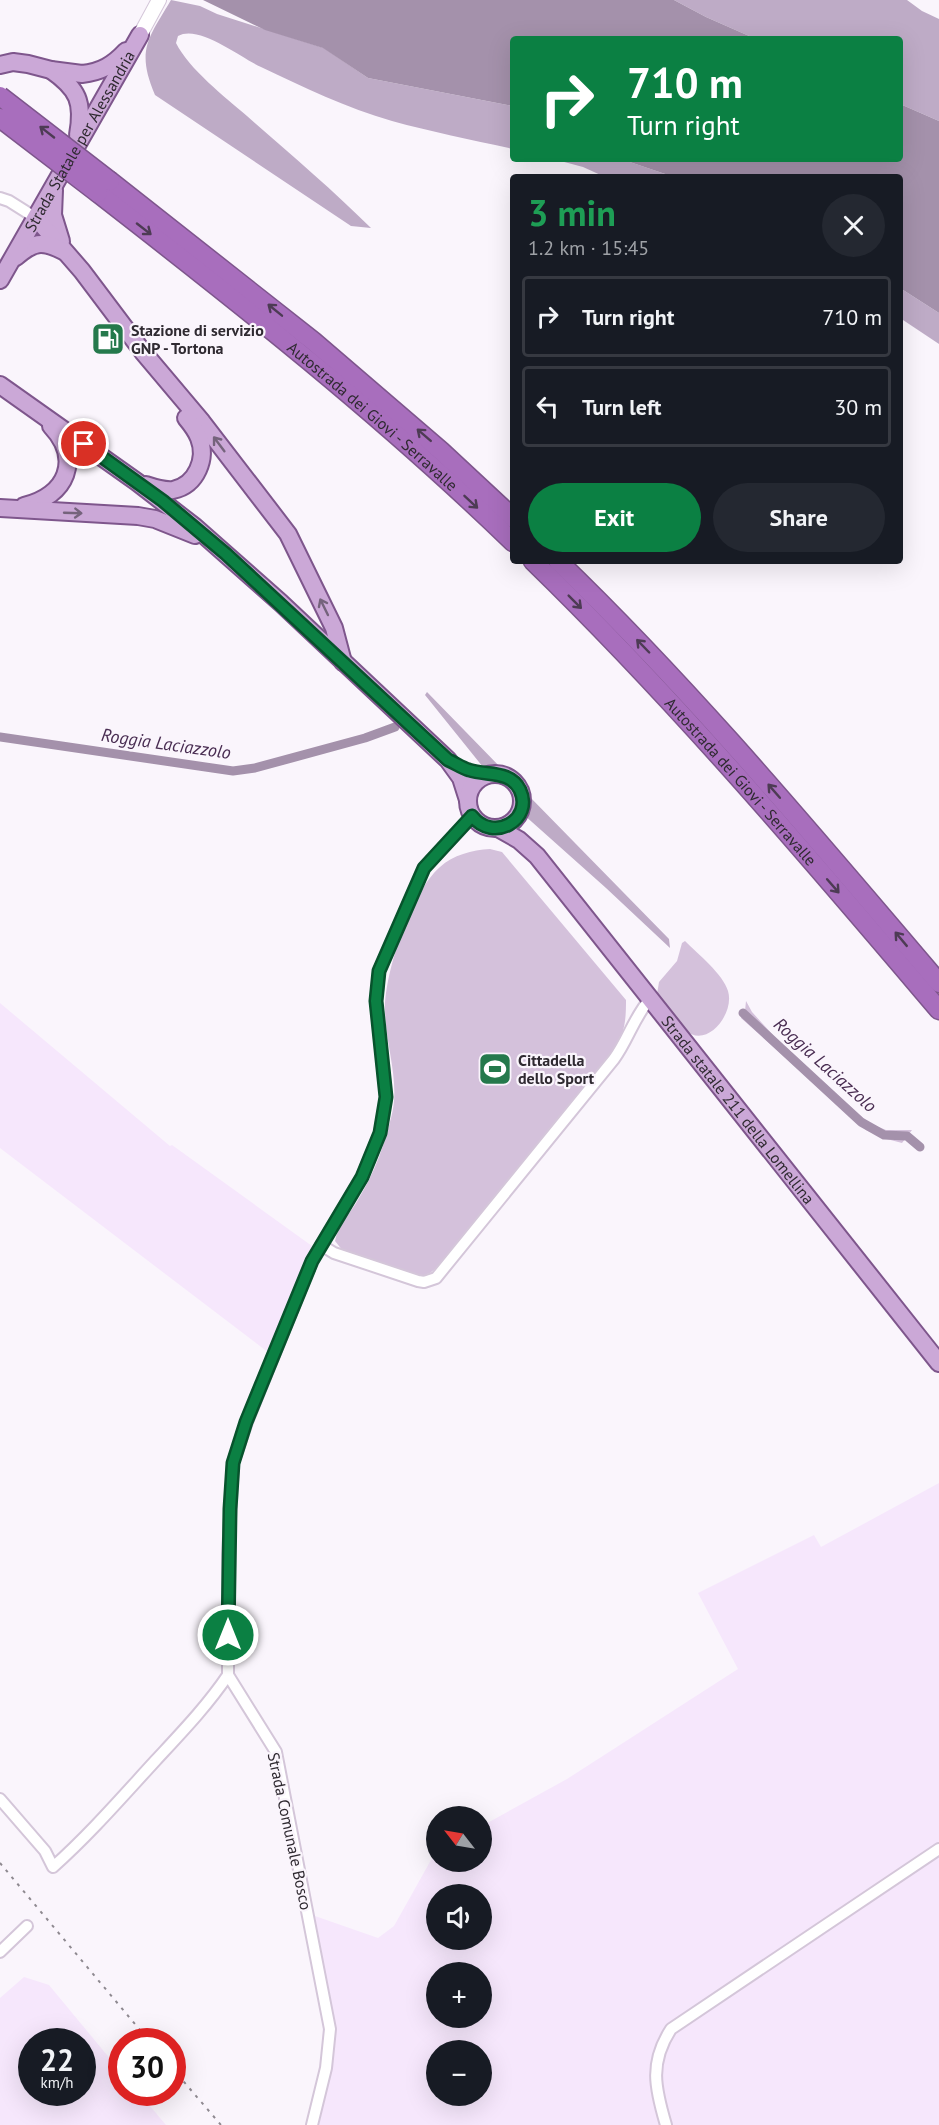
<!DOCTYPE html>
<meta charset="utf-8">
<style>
:root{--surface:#171b24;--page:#242831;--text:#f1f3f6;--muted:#9ea1a6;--line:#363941;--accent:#0b8043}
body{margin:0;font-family:"PT Sans",sans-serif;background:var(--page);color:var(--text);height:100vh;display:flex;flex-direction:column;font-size:22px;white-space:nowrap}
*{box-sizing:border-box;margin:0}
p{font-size:20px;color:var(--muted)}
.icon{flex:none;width:33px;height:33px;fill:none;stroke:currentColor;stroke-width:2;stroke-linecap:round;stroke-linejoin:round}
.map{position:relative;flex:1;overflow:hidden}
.details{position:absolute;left:510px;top:174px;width:393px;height:390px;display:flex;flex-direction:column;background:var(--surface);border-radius:6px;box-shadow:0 6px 24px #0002}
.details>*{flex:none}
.top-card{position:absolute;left:510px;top:36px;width:393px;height:126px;border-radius:6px;box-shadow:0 6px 24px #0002;background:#0b8043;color:#fff;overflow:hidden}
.needle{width:39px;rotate:301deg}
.fabs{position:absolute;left:426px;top:1806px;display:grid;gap:12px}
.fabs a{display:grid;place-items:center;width:66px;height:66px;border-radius:50%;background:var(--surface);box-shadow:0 6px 24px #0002;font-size:30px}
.speed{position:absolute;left:18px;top:2028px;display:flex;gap:12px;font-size:30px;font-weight:700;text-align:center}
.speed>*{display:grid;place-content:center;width:78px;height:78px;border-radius:50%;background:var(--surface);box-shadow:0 6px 24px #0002;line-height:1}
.speed small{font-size:15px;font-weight:400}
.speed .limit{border:9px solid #d22;background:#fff;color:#111}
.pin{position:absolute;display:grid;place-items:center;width:51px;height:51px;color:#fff;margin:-26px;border:3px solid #fff;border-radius:50%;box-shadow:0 2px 6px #0007}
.me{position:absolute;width:66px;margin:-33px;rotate:0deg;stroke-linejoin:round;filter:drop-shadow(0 0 4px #0008)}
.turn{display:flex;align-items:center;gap:21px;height:126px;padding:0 18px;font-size:27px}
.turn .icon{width:78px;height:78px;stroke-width:2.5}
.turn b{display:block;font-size:42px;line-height:51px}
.round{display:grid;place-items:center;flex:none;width:63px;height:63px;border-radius:32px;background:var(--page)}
.summary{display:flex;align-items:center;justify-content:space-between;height:102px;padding:0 18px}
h1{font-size:36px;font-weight:700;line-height:45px;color:#1e9e55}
.primary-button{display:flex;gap:12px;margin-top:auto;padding:12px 18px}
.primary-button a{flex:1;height:69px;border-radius:36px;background:var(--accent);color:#fff;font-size:24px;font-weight:700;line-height:69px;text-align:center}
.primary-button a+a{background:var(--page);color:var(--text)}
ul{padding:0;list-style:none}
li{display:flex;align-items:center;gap:18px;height:81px;margin:0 12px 9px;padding:0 6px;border:3px solid var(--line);border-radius:6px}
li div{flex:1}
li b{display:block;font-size:22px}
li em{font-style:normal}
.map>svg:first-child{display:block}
.built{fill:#f6e7fc;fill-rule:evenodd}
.green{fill:#d4c1db}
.forest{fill:#beabc6}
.water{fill:#a491ab}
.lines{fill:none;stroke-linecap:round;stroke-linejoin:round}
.canal{stroke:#a491ab;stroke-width:9}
.street-casing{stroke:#d4c6d9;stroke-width:14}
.secondary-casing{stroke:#d4c6d9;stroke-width:16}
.primary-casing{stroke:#7e568c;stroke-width:20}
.highway-casing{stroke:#7e568c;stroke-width:21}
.street{stroke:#fff;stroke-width:10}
.secondary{stroke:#fff;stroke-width:14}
.primary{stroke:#cba8d7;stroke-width:16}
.highway{stroke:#a86ebd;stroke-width:18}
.rail{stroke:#8e8990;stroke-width:2;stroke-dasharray:3 6;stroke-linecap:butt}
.highway-bridge-casing{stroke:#7e568c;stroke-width:21;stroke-linecap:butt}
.highway-bridge{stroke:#a86ebd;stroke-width:18}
.oneway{stroke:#4d3b54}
.oneway2{stroke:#75637c}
.route-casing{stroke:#07532c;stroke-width:15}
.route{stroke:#0b8043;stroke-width:10}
.labels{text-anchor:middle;stroke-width:4.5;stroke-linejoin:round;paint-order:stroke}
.street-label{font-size:16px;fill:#2f2a31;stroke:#faf5fc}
.poi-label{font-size:16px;font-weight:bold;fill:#2f2a31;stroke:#faf5fc;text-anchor:start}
.water-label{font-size:18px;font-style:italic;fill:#492d52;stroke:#faf5fc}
</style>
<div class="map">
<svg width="939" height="2125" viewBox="0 0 939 2125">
<rect width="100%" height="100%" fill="#faf5fc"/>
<path class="built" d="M0,1003l170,143 2,-1 140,101 -43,107 -269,-205z
M939,1483v642h-620l13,-62 3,-34 -20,-113 63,22 16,-12 37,-66 5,-6v8h46v-36l85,-47 171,-110 -40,-76 116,-58 7,12zM436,1894h46v46h-46zM436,1972h46v46h-46zM436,2050h46v46h-46z
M24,1977l25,8 72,87 1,20 17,1 27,32h-166v-127zM32,2042h50v50h-50z"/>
<path class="green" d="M490,849l12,3 124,148c0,21 -1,35 -14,52l-172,213 -10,8 -8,3 -79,-25 -8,-10c3,-17 16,-28 24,-43 16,-26 26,-55 33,-84 8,-34 -7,-70 -7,-105 0,-37 26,-117 55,-142 13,-12 32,-17 50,-18z
M685,941c13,13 38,33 43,50 7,22 -21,59 -43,39l-28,-36 2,-12 18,-21 5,-18z
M746,1001l6,11 31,34 86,77 17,7h26l-10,13 -19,-5 -17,-8 -125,-112 4,-7z"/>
<path class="forest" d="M171,0l29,6 17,8 107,34 44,30 145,28v43c-40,-9 -81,-17 -121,-28 -45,-13 -89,-34 -131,-54 -20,-9 -62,-43 -83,-31l-2,7c13,26 49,54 71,73 42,37 85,73 124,112l-20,-2 -196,-131c-19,-45 -7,-56 16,-95z
M674,0h233l15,11 17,8v102l-39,-17v-65h-144l-50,-22z
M553,159h68l53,18h-69l-22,-10z
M900,288l39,25v31l-39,-26z
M427,692l76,78 -16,2 -62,-77z
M527,794l142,145 1,9 -64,-60 -83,-74z"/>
<path class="water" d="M203,0h471l32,17 50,22h-243v67l-145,-28 -45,-30 -58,-18z
M900,104l39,17v192l-39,-25v-111h-226l-53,-18h279z"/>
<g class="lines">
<path class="canal" d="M0,737l233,34 22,-3 110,-30 30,-11
M743,1013l118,109 23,13 23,1 13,11"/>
<defs>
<path id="street" d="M0,198l9,3 27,17
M321,1245l13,8 84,28 6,1 12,-4 178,-219c14,-19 20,-42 36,-60
M0,1799l45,52 8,16c37,-33 69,-70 103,-107 25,-27 51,-54 72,-85
M0,1952l27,-26
M312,2125l14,-57 4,-39 -54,-277 -48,-77v-120l5,-92 14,-41 65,-161 50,-84 18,-44 6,-36 -10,-96 3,-30 45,-103 48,-51
M666,2125c-11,-37 -17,-62 5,-96l268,-180"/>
<path id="secondary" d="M140,35l19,-35"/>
<g id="primary">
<path d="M0,65l13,-3 15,2 23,6 31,4c19,-2 31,-9 44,-23"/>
<path d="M51,70c27,19 33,32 27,65"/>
<path d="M54,190l-1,25 8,26"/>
<path d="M36,218l46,53 61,81 59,70 86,112 46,94 9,34"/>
<path d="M16,257c17,-15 26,-17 47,-6"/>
<path id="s1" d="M0,280l140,-245"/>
<path d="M0,385l137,97 58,45 86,76 167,157 13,18 7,22"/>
<path d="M146,485c9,3 18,6 27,5 24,-5 34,-32 26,-52 -3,-8 -8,-14 -13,-20"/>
<path d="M24,506c43,-10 58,-47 27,-80"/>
<path d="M0,508l138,8 17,3 40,16"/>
<circle cx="495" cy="801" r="27"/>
<path id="s2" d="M498,828l21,12 18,16 402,507"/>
</g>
<g id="highway">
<path d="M110,181l203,160 128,110 72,67"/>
<path id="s3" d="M98,193c143,111 285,223 415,349"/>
<path id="s4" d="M533,561c145,141 275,295 406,449"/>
<path d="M558,561c137,132 258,278 381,422"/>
</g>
</defs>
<use href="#street" class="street-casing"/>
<use href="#secondary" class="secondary-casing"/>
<use href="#primary" class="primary-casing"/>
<use href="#highway" class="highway-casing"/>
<use href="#street" class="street"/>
<use href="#secondary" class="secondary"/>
<use href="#primary" class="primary"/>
<use href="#highway" class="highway"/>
<path class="rail" d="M0,1863l150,179
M172,2068l49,57"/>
<defs>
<path id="highway-bridge" d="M0,96l110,85
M0,118l98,75"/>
</defs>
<use href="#highway-bridge" class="highway-bridge-casing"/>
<use href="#highway-bridge" class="highway-bridge"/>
</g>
<defs><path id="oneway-shaft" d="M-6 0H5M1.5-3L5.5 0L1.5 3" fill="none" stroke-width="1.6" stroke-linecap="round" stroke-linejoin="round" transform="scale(1.5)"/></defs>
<g class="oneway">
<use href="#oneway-shaft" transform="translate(47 132) rotate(-142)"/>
<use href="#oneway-shaft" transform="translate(144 229) rotate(38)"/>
<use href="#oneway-shaft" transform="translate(275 310) rotate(-141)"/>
<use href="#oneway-shaft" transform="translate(424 435) rotate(-139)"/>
<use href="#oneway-shaft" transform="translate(471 502) rotate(43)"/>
<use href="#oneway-shaft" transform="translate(575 602) rotate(45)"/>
<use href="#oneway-shaft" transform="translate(643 646) rotate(-134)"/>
<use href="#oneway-shaft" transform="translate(774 791) rotate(-131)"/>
<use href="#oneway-shaft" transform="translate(833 886) rotate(49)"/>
<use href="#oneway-shaft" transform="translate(901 939) rotate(-130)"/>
</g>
<g class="oneway2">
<use href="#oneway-shaft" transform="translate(219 444) rotate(-127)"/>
<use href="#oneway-shaft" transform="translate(73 513) rotate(2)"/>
<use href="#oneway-shaft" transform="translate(324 607) rotate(-116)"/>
</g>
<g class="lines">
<defs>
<path id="route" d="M84,444l79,57 63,53 222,206c7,3 14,8 21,10 18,6 41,0 51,20 14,30 -27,53 -48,26l-48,52 -45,103 -3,30 10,96 -6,36 -18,44 -50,84 -66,161 -13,41 -3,46 -2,126"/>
</defs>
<use href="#route" class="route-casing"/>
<use href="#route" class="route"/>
</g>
<defs>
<symbol id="fuel-square" viewBox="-11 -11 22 22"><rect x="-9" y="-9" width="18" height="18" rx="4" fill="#25794c" stroke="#faf5fc"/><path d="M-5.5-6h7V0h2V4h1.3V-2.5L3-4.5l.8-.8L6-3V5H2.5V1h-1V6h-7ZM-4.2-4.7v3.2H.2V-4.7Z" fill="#fff"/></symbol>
<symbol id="stadium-square" viewBox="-11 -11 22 22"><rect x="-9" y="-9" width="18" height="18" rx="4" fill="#25794c" stroke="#faf5fc"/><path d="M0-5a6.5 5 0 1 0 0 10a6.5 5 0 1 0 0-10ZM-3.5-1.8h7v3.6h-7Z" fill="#fff"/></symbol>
</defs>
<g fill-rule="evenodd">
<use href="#fuel-square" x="89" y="320" width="38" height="38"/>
<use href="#stadium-square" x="476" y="1050" width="38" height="38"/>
</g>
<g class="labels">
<g class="street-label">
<text dy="6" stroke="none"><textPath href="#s1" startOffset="160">Strada Statale per Alessandria</textPath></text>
<text dy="6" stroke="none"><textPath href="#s3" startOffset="354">Autostrada dei Giovi - Serravalle</textPath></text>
<text dy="6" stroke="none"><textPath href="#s4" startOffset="303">Autostrada dei Giovi - Serravalle</textPath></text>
<text dy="6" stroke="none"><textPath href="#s2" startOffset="372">Strada statale 211 della Lomellina</textPath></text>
<text transform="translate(290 1831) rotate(78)" y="6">Strada Comunale Bosco</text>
</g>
<g class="poi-label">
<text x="131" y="336">Stazione di servizio<tspan x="131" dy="18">GNP - Tortona</tspan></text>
<text x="518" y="1066">Cittadella<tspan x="518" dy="18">dello Sport</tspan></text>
</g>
<g class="water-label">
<text transform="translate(166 744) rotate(8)" y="6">Roggia Laciazzolo</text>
<text transform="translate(825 1065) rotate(42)" y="6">Roggia Laciazzolo</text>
</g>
</g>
</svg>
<div class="fabs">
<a><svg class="needle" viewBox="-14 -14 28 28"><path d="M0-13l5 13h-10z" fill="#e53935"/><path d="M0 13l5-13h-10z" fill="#9ea1a6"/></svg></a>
<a><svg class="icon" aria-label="sound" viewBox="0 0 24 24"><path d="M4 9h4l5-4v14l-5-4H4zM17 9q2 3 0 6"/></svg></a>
<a>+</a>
<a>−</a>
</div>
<div class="speed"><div>22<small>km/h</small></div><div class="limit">30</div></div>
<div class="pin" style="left:84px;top:444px;background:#d93025"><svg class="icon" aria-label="arrive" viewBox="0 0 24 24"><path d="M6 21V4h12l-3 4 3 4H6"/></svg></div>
<svg class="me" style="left:228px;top:1635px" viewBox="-20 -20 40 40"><circle r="17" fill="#0b8043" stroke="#fff" stroke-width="3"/><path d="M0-11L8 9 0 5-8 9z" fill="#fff"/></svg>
<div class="top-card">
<div class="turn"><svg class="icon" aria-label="right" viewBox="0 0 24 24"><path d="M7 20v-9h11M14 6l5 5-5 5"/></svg><div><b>710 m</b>Turn right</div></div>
</div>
<section class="details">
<div class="summary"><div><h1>3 min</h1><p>1.2 km · 15:45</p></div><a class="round"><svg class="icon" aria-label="close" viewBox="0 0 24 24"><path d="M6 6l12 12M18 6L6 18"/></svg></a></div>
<ul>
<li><svg class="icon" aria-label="right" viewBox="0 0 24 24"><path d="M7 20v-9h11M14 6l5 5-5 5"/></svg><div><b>Turn right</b></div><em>710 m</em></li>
<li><svg class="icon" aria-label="left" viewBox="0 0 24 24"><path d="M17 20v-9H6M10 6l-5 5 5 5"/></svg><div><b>Turn left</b></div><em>30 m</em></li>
</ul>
<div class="primary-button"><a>Exit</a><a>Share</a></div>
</section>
</div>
